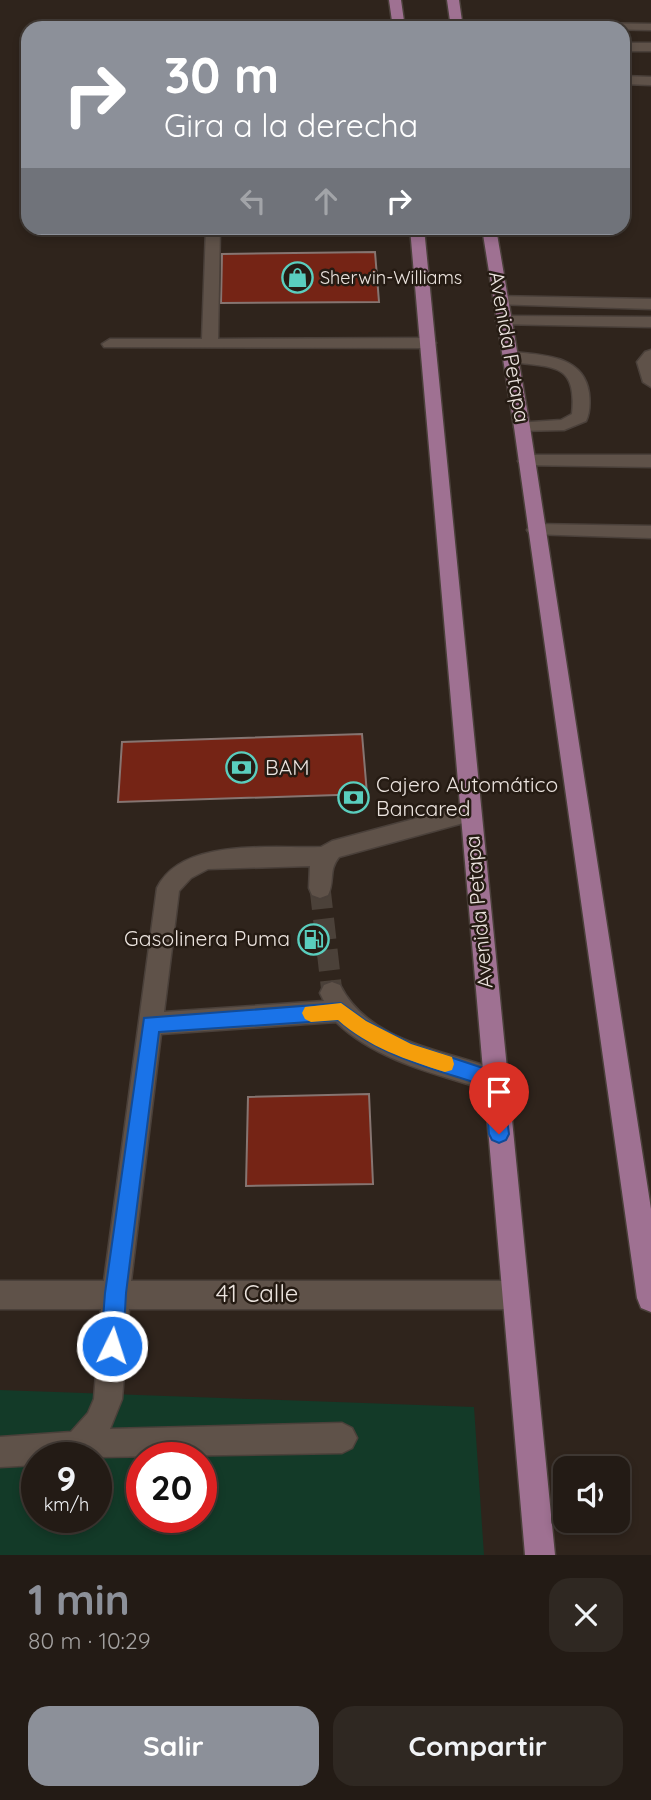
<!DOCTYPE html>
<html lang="es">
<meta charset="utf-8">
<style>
:root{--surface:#231b15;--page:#2f2822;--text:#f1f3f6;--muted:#a3a1a0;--line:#403934;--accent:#8c9099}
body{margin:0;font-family:Quicksand,sans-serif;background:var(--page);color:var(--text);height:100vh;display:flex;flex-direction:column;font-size:26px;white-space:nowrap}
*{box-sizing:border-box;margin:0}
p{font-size:23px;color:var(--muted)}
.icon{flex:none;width:38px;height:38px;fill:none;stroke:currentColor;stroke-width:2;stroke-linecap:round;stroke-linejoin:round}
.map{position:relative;height:1555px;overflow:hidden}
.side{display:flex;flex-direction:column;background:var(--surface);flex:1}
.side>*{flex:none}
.hud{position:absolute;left:21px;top:21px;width:609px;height:214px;border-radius:21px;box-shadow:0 4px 10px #0003,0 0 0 2px var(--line);background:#8c9099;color:#fff;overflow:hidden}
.controls{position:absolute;left:553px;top:1456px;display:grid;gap:14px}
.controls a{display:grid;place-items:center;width:77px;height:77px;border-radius:14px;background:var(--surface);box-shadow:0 4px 10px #0003,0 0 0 2px var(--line);font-size:35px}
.speed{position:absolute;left:21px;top:1442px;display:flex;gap:14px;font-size:35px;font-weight:700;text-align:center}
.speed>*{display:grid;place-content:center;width:91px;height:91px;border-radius:50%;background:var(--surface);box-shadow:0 4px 10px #0003,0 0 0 2px var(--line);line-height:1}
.speed small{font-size:18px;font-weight:400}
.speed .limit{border:10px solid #d22;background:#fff;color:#111}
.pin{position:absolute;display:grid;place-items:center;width:60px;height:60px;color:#fff;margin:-72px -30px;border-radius:50% 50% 50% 0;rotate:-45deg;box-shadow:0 0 7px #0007}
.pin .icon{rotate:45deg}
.me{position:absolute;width:77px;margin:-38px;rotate:4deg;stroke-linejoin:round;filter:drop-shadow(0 0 5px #0008)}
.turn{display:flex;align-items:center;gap:24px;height:147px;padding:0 28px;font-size:32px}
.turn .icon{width:91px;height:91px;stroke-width:2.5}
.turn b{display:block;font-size:49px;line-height:60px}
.lanes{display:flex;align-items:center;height:66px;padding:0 28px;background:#0003;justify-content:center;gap:35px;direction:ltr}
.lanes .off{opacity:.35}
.round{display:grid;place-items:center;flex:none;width:74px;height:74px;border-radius:21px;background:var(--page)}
.overview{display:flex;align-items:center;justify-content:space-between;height:119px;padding:0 28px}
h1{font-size:42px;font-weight:700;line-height:52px;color:var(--accent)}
.cta{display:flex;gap:14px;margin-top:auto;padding:14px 28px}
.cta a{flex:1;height:80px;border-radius:21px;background:var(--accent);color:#fff;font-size:28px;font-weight:700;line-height:80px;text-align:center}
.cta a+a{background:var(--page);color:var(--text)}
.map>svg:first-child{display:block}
.green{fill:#133a28;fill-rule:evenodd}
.building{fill:#752415;stroke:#867571;stroke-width:2}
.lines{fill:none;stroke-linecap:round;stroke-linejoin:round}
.minor-tunnel{stroke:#4b4139;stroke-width:21;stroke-dasharray:21 10;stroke-linecap:butt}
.minor-casing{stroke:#4a403a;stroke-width:3}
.major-casing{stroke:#4a403a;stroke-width:3}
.minor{fill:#5f5249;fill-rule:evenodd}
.major{fill:#9f7192;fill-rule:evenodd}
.route{fill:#1a73e8;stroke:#114b97;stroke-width:2}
.slow{fill:#f59e0b}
.labels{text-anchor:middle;stroke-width:5;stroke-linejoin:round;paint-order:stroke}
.far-poi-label{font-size:18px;fill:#ebe3de;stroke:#251b13;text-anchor:start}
.street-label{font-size:21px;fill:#ebe3de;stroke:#251b13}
.poi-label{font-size:21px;fill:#ebe3de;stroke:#251b13;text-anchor:start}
.near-street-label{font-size:24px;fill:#ebe3de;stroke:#251b13}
</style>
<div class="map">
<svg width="651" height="1555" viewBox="0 0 651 1555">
<rect width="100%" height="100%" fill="#2f241c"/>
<path class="green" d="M0,1390l474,17 10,148h-484zM37,1458h59v59h-59zM142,1458h59v59h-59z"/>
<path class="building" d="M375,252l4,50 -158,1 1,-49z
M362,734l5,60 -249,8 4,-60z
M369,1094l4,90 -127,2 2,-89z"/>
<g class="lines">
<path class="minor-tunnel" d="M320,888l12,105"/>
<defs>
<path id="minor" d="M456,21l195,3v6l-199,-4v-4z
M623,43h28v8h-28z
M623,76l28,1v8l-28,-1z
M206,228h14l-2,111 210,-1 8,5 -8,5 -324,-1 -2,-3 8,-5h92z
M500,296l151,3v10l-156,-5 -3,-3z
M504,316l147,1v10l-152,-3 -3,-3 3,-3z
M651,350v37l-8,-5 -6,-20 8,-10z
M512,352c30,3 72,3 77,41 1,9 1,20 -3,28l-22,9 -48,1 -2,-4 2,-4 45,-3 11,-6c6,-57 -25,-44 -66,-54l-2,-3 2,-3z
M527,455h124v12l-130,-2 -3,-4z
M536,524l115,2v12l-121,-4 -3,-4 3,-4z
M470,804l8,3 3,6 -3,6 -139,38c-11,14 -4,23 -11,38l-8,3 -8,-3 -3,-7 1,-22 -102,3 -17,9 -12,13 -15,121 160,-11 -4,-8 4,-8 8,-3 8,3c29,59 108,65 163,87l3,8 -3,8 -9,4c-53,-17 -117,-30 -158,-70l-175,12 -30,247h383l10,4 4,10 -4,10 -10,4h-385l-7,90 -12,30 232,-6 10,5 5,10 -5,10 -10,5 -305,5v7l-37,2v-30l71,-5 17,-19 6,-14 7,-90h-101v-28h104l53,-393c25,-51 115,-39 164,-41l11,-6z"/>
<path id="major" d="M389,0h12l4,28h-12z
M447,0h12l4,28h-12z
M410,228h14l131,1327h-30z
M482,228h14l34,199 121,782v103l-10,-4 -4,-10 -123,-871z"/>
</defs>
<use href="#minor" class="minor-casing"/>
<use href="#major" class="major-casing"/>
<use href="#minor" class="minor"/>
<use href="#major" class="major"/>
</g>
<path class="route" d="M341,1003l25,18 45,23 90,30 8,60 -3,6 -7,3 -7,-3 -3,-6 -4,-48c-50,-17 -107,-30 -147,-66l-179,12 -33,261 -3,53 -3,8 -8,3 -8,-3 -3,-8 4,-53 39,-275z"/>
<path class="slow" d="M341,1003l25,18 45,23 41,13 2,7 -2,6 -7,2c-38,-12 -77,-25 -107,-52l-27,2 -6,-3 -3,-6 3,-6z"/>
<defs>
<symbol id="shop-ring" viewBox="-11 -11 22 22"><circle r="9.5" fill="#251b13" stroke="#5acebe" stroke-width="1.5"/><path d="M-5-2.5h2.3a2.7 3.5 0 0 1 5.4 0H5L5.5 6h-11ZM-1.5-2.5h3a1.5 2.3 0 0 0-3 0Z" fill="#5acebe"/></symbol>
<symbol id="bank-ring" viewBox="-11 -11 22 22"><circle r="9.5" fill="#251b13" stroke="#5acebe" stroke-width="1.5"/><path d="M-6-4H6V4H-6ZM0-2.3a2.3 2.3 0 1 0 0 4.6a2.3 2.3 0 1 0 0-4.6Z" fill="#5acebe"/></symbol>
<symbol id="fuel-ring" viewBox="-11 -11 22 22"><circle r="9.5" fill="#251b13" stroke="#5acebe" stroke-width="1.5"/><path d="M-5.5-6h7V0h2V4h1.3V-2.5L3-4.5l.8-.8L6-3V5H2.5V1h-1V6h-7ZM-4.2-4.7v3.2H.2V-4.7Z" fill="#5acebe"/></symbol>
</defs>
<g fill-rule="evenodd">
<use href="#shop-ring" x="280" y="260" width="35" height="35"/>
<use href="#bank-ring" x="224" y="750" width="35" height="35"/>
<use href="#bank-ring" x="336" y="780" width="35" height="35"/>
<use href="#fuel-ring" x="296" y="922" width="35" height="35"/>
</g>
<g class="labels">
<g class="far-poi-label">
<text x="320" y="284">Sherwin-Williams</text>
</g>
<g class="street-label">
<text transform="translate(509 347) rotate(80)" y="7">Avenida Petapa</text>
<text transform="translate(479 912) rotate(-95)" y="7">Avenida Petapa</text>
</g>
<g class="poi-label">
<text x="265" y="775">BAM</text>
<text x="376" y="792">Cajero Automático<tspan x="376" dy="24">Bancared</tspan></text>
<text x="290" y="946" text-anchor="end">Gasolinera Puma</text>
</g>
<g class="near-street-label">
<text x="257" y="1302">41 Calle</text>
</g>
</g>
</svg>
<div class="controls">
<a><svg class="icon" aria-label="sound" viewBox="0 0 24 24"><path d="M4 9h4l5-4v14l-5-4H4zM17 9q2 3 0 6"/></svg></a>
</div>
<div class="speed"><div>9<small>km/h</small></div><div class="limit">20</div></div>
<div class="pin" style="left:499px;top:1134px;background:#d93025"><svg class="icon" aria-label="arrive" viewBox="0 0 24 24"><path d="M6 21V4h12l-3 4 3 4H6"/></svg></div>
<svg class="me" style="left:112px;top:1346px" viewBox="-20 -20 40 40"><circle r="17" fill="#1a73e8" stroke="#fff" stroke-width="3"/><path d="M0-11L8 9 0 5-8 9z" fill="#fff"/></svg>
<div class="hud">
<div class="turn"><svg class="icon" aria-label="right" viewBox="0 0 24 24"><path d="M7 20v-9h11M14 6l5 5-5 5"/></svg><div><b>30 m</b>Gira a la derecha</div></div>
<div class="lanes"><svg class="icon off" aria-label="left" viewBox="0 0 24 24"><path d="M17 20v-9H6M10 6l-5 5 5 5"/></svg><svg class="icon off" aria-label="ahead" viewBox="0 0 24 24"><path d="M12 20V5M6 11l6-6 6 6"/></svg><svg class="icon" aria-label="right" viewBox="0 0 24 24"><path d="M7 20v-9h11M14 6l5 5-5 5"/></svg></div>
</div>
</div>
<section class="side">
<div class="overview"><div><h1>1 min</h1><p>80 m · 10:29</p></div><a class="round"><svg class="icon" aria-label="close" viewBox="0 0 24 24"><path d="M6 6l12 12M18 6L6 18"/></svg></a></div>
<div class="cta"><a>Salir</a><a>Compartir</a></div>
</section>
